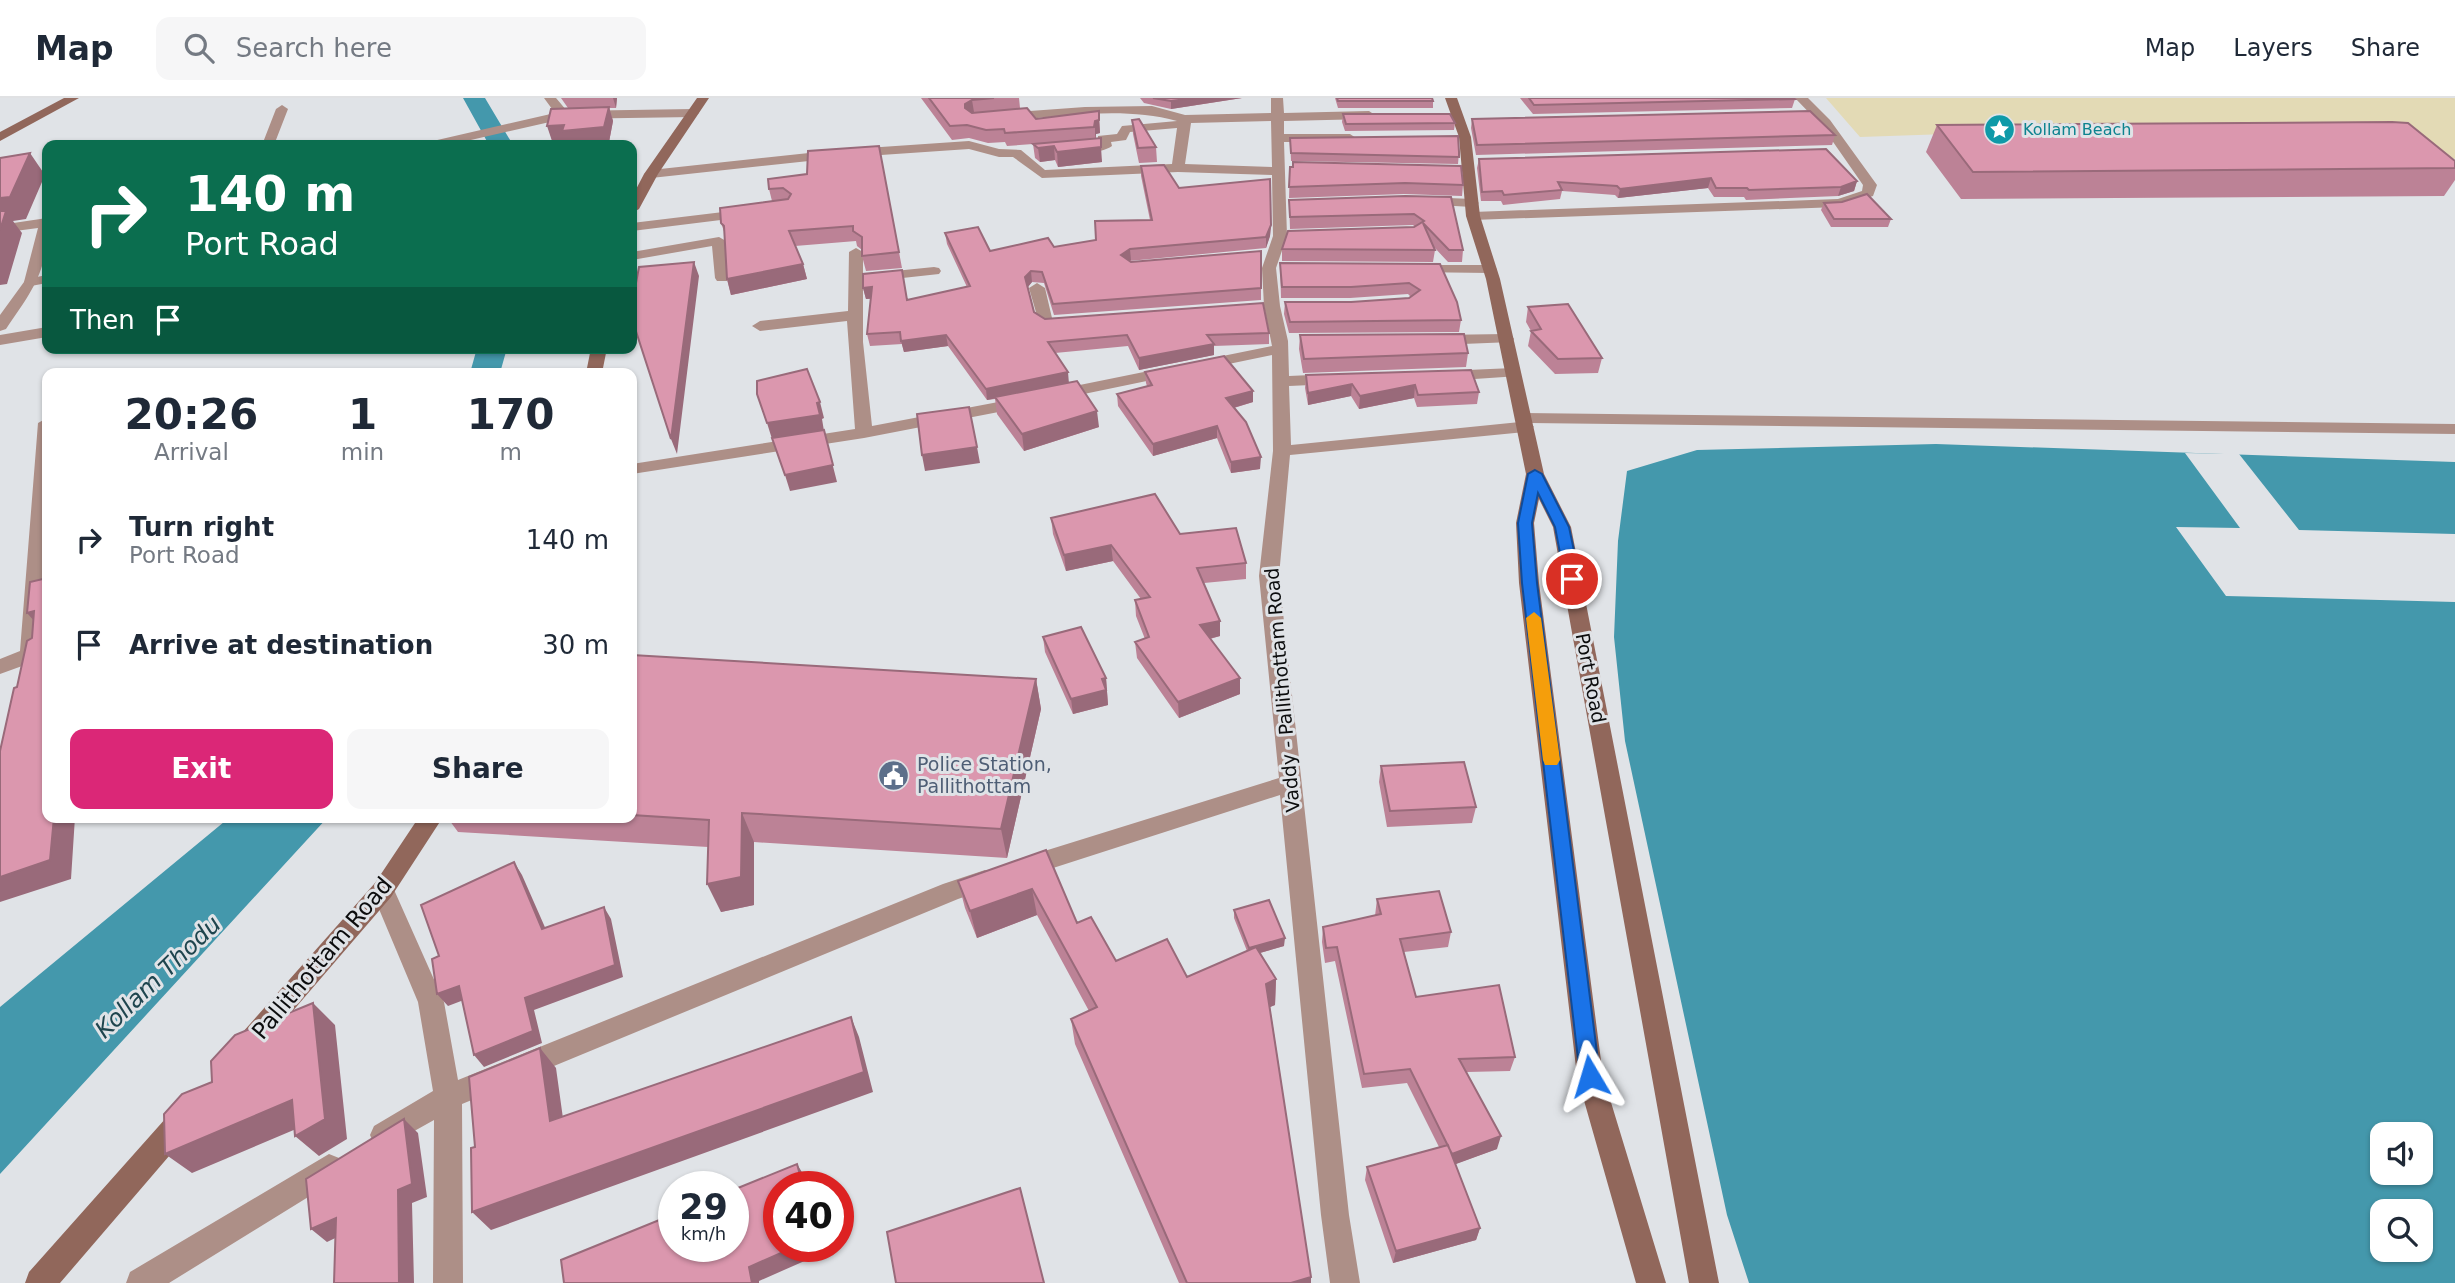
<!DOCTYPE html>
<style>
:root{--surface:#fff;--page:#f6f6f7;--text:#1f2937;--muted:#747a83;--line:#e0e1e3;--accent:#db2777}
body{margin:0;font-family:"DejaVu Sans",sans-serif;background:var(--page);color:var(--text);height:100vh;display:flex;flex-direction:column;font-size:26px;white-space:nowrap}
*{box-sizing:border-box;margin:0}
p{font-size:23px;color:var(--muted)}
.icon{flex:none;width:38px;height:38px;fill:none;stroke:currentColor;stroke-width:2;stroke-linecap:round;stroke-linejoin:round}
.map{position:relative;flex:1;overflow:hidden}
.panel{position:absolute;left:42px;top:270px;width:595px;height:455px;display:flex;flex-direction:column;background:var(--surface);border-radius:14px;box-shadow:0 2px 5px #0004}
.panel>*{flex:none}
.guide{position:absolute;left:42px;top:42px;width:595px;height:214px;border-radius:14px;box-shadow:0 2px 5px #0004;background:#0b6e4f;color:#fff;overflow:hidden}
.controls{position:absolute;left:2370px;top:1024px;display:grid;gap:14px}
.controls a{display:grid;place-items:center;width:63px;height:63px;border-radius:14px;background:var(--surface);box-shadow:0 2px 5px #0004;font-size:35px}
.speed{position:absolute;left:658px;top:1073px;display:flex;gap:14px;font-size:35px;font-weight:700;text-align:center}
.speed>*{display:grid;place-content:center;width:91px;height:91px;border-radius:50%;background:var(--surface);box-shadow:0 2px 5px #0004;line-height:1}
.speed small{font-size:18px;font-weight:400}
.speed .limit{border:10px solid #d22;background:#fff;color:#111}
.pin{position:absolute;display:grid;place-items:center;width:60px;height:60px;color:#fff;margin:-30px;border:4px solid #fff;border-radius:50%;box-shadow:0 2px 7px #0007}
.me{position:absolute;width:77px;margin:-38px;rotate:353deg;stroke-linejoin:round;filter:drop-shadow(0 0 5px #0008)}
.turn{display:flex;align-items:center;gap:24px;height:147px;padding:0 28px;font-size:32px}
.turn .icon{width:91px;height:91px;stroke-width:2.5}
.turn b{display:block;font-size:49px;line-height:60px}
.then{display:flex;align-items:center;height:66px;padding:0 28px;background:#0003;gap:14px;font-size:26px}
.eta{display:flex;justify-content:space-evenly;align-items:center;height:119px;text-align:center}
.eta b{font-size:42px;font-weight:800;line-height:49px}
.cta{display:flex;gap:14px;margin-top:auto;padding:14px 28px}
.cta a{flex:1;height:80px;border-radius:14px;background:var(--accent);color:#fff;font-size:28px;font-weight:800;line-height:80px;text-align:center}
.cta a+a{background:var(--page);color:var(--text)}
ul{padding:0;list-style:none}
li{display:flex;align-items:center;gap:21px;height:105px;padding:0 28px}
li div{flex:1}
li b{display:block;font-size:26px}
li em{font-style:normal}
header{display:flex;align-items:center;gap:42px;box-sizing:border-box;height:98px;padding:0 35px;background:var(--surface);border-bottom:2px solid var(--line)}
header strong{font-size:33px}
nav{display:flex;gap:38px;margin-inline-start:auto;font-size:24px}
.search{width:490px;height:63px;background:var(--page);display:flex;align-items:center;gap:18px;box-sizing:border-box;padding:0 24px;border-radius:14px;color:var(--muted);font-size:26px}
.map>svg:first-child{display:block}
.sand{fill:#e3dab5}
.water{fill:#4498ac;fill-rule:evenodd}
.pier{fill:#e0e3e7}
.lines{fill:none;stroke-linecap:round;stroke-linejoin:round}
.canal{fill:#4498ac;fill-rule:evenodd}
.lane{fill:#ad8f87;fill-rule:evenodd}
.street{fill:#ad8f87;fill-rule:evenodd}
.secondary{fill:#91675b;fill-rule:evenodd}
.wall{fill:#bc8296}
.shaded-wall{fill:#996a7a}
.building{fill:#db97ae;stroke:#996a7a;stroke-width:2}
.route{fill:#1a73e8;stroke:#114b97;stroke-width:2}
.slow{fill:#f59e0b}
.labels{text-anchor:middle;stroke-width:6;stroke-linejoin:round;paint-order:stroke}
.far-culture-label{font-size:16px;fill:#0d838f;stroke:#e0e3e7;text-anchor:start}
.street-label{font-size:19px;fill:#0c0d0e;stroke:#e0e3e7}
.service-label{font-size:19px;fill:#4e5e75;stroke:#e0e3e7;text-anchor:start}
.near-street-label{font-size:23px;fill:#0c0d0e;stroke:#e0e3e7}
.near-water-label{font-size:24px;font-style:italic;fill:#1e454e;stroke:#e0e3e7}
</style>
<header>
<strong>Map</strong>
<div class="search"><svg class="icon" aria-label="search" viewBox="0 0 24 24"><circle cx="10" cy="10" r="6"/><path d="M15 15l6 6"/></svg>Search here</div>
<nav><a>Map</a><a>Layers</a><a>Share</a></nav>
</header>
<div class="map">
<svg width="2455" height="1185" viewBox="0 0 2455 1185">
<rect width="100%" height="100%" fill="#e0e3e7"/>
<path class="sand" d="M1826,0h629v61l-68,-22 -296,-8 -231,8z"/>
<path class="water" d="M1936,346l519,18v821h-706l-22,-68 -102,-474 -11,-104 4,-96 9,-70 70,-21zM2382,1036h38v38h-38zM2382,1113h38v39h-38z
M230,719h98l-328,357v-167z"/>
<path class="pier" d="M2185,355l54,1 60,76 156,4v68l-229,-6 -50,-69 64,1z"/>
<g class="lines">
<path class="canal" d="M463,0h22l28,47h-24z
M477,250h30l-7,25h-30z"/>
<path class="lane" d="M47,177v8l-16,3 -7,-4 2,-3z"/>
<path class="street" d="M544,0h12l11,13 126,-2 6,4 -6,4 -130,2 -114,26h-22l6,-4 122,-28z
M1271,0h12l1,15 85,-2 6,4 -6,4 -85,2v13h66l6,4 -6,4h-66l3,94 -11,32 4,38 8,35 1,35 44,-2 8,5 -8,5 -44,2 2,59 229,-23 -5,-4 8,-5 932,11v10l-925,-11 4,4 -9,5 -235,23 -11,121 70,639 11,68h-30l-9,-68 -41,-420 -258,83 -8,-3 -4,-7 4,-7 8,-3 257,-80 -20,-202 14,-125 -1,-96 -217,45 -8,-5 8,-5 217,-44 -8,-40 -2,-38 11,-32 -1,-61 -94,-3 -136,6 -29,-21h-14l-30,-8 -132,9 -186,20 -7,-4 7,-4 186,-20 132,-9 30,8 22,1 24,20 127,-6 5,-36 -47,4 -4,8 -15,2 1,4c-9,7 -36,10 -46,3l7,-4 25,-2v-7l19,-2 5,-8 55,-5c-55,-15 -117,-4 -173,0l-6,-4 6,-4 81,-6 67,-1 33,9 86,-2zM1271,23l1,46 -87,-3 6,-41z
M1795,0h13l22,22 47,65 -4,11 -35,11 -365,13 -7,-4 7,-4 365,-13 24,-8 1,-6 -41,-59z
M282,7l6,4 -14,36h-12l14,-36z
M1425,99l47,2 7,4 -7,4 -52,-3 -2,-3z
M748,111l5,1v6l-121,15v-8z
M47,120c2,52 -13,70 -41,111l-6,2v-16l24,-33 14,-54 -38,5v-8z
M719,139l7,4 3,37 -2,3h-10l-2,-3 -3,-32 -80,14v-8z
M856,150l7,4v90l9,84 152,-29 8,5 -2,4 -166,32 -232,36v-10l223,-35 -8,-108 -87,10 -8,-5 8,-5 88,-10 1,-59z
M1415,167h75l7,4 -7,4 -80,-1 -2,-3 2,-3z
M934,169l5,1 2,3 -2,3 -64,7 -7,-4 7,-4z
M1037,185l8,5 7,30h23l3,3 -3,3 -35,2 -11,-38z
M47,229v10l-47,8v-10z
M1506,236l6,2 2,3 -2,3 -74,3 -8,-5 8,-5z
M1513,270l8,5 -2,3 -74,5 -8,-5 8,-5z
M47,320v131l-6,95 6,-2v15l-47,17v-15l20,-8 18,-228z
M985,772l8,3 4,7 -4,7 -35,12 -496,205 1,179h-30l1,-163 -50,28 -10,-4 -4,-9 4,-9 59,-35 -15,-89 -47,-112 4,-7 8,-3 8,3 53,119 14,78 485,-196z
M329,1056l10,4 4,10 -4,10 -170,105h-43l4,-11z"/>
<path class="secondary" d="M64,0h15l-79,43v-9z
M697,0h12l-51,76 -19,35 -7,4v-16l12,-23z
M1445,0h12l14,39 9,79 20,63 44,195 27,53 148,756h-30l-136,-756 -14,-28 -5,24 5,60 64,493 63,207h-30l-59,-207 -58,-493 -3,-60 10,-49 -40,-195 -20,-63 -7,-79z
M591,250h16l-5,25h-16z
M419,719h24l-52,80 -131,152 -9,4 -9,-4 -4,-8 4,-8 133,-150z
M184,1007l10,4 4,9 -4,9 -134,156h-35l4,-11 145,-163z"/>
</g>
<path class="wall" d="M561,0h56l-1,10h-7l4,13 -4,21 -42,3 -2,-5 -13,1 16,-33z
M921,0h98l1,10 16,11 63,-8 1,22 -4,1v5l6,23 -44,5 -3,-7 -15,2 -5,-4 -2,-14 -26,2 -2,-4 -17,1 -19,-5 -17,2z
M1140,0h102l-71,11 -27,-6z
M1335,0h97l1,3v7h-95z
M1520,0h274l1,1 -3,9 -259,6z
M1343,16l112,9 -1,7 -109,1 -3,-9z
M1472,21l363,16 -3,10 -356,10 -5,-27z
M1132,22l24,27 1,15 -18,1 -6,-29z
M1937,27l518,36v19l-11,16 -483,3 -35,-47z
M1290,40l169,14 -1,12 -167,-3z
M879,48l23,122 -36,3 -4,-15v-6l-5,-4 -1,-5 -61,5 8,18 4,15 -76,16 -4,-16 -2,-45 -4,-11 51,-22 -3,-12z
M1479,61l378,22 -3,10 -16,5 -92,4 -2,-3h-30l-6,-9 -90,10 -3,-3 -53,-4 -2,8 -57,6 -2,-4h-20l-4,-33z
M1293,64l170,23 -1,11 -58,-2 -115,4 1,-31h3z
M1141,68l38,22 92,37 -1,11 -4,12 -137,13 2,1 130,-11v49l-207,15 -10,-32 -12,-1 -4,5 6,25 11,7 224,14v11l-55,2v9l-75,15 -11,-24 -73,7 14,30 30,44 -75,24 -27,-37 -2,-15 -8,1 -39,-54 -44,6 -2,-8 -32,2 -3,-12 4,-35h-5l-3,-11 45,12 59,-13 -20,-43 -2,-11 45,18 64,-4 42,-7 54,-20 -9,-44z
M1405,98l58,54 -1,12h-14l-14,-15 1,3 -2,12 -151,-1v-12l133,-22 -2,-2 -123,4 -1,-29z
M1824,105l67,16 -3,8h-57l-10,-17z
M1280,165l160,1 21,56 -2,12 -170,1 -5,-19 1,-12h66l58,-4 2,-1 -3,-3 -58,4h-69z
M1528,209l74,51 -4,15 -43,1 -27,-28 3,-15 -5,-9z
M1300,237l168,18 -2,14 -163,6 -4,-24z
M1145,274l108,30 -19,6 26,61 -29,4 -14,-35 -64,18 -35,-50 -1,-12 30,-8 -1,-3z
M1306,277l173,17 -2,12 -60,3 -3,-9 -55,11 -8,-13 -43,9 -3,-17z
M1051,420l129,16 66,29v16l-42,4 16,53 -10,3 30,39v16l-61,24 -42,-60 -2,-16 10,-3 -9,-23 -1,-16 6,-1 -28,-38 -47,10 -13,-37z
M1043,539l63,41 2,27 -35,9 -28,-62z
M632,557l404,24 5,30 -34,149 -253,-16v63l-33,7 -13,-65 -250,-15 -11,-15h185z
M1381,668l95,41 -4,16 -85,4 -8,-45z
M1046,752l31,73 39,38 71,16 60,-26 -13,-33v-8l50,36 -24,7 16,26 -1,26 -5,2 41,270v6h-132l-104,-239 -4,-25 18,-8 -52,-96 -60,23 -12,-30 -7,-27z
M1377,801l74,33 -3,15 -44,5 12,45 99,60 -5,14 -43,1 30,77 -42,15 25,64 -4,12 -83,23 -28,-83 2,-13 72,-20 -32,-64 -45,5 -27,-127 -10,2 -3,-21 1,-15 52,-11z"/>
<path class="shaded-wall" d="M613,0h4l-1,10z
M1194,0h48l-71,11v-8z
M972,2l2,12 -7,9 -2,-17z
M609,9l4,14 -4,21 -42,3 -2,-5 -13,1 -5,-15z
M1099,22l1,13 -4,1 -1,7v-20z
M1054,48l1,14 -15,2 -2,-14z
M1101,49l1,15 -44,5 -1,-15z
M30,55l15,22 -19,44 -13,2 9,12 -15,51 -7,1v-87z
M1711,80l-3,10 -90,10 2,-9z
M1857,83l-3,10 -16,5 3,-9z
M1271,127l-1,11 -4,12v-11z
M1130,151l1,11 -9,6 -1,-11z
M694,164l5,14 -22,178 -6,-15z
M803,166l4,15 -76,16 -4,-16z
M1031,173l1,11 -6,7 -1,-12z
M872,189l3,11 -9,1 -3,-11z
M946,237l2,11 -44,6 -3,-11z
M1214,246v11l-75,15v-12z
M1068,274l1,12 -82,16 -1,-11z
M1352,286l-1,12 -43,9v-12z
M1415,287l-1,13 -55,11 1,-13z
M1253,293v11l-27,8v-12z
M820,304l4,16 -2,1 2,12 13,51 -47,9 -5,-16 39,-44 -52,8 -5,-16z
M1097,313l2,16 -75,24 -2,-17z
M1217,328v12l-64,18v-12z
M977,349l3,16 -55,8 -3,-16z
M1261,359l-1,12 -29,4v-11z
M1111,447l2,16 -47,10 -2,-16z
M34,513l10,21 -17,-19z
M1220,523v15l-20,5v-16z
M1106,580l2,27 -35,9 -2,-15z
M1240,580v16l-61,24 -1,-16z
M1036,581l5,30 -34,149 -6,-29z
M742,715l12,29v63l-33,7 -14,-28z
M54,719h21l-4,62 -71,23v-25z
M514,764l8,13 29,66 -9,-12z
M1032,791l5,26 -60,23 -7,-27z
M604,809l7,12 12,58 -89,33 8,33 -58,24 -10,-12z
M1285,840l-1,8 -35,10v-8z
M1276,881l-1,26 -10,4 1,-25z
M459,888l10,12 -21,8 -11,-12z
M313,905l22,22 12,114 -28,17 -24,-20z
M851,919l8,20 14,55 -382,138 -19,-18z
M540,950l16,20 10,72 -16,-19z
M292,1002l23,21 -123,52 -27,-19z
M404,1021l14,14 9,64 -15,6 2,80h-15l-1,-93z
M1501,1038l-4,13 -49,18 4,-13z
M797,1066l9,15 2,7h-5z
M336,1120l16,12 -25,12 -16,-13z
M1480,1130l-4,12 -83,23 3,-12z
M797,1148h26l2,6 -66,29v2h-7l-3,-16z
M1311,1179v6h-20z"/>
<path class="building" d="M929,0h65l-22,2 -7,4v4l7,5 55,-5 9,11 63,-8v9l-4,1 -1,6 -89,6 -1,-4 -18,1 -19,-5 -17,1z
M1153,0h41l-23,3z
M1337,0h95l1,3h-95z
M1529,0h265l1,1 -261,6z
M609,9l-5,20 -42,4 2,-6 -17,1 4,-17z
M1810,13l25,24 -358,10 -5,-26z
M1343,16h107l5,9 -109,1z
M1139,21l17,28 -18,1 -6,-28z
M2392,24l16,1 47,38v7l-482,4 -36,-47z
M1458,38l1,16v5l-168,-4 -1,-15z
M1101,40v9l-44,5 -3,-6 -16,2 -5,-4z
M879,48l20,106 -37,4v-19l-9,-6v-5l-64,5 14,33 -76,15 -3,-53 -3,-3 -1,-15 68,-9 3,-5 -8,-6 -14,1 -1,-10 39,-5 1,-23z
M1826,51l31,32 -16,6 -92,3 -2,-2h-31l-5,-10 -91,11 -3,-3 -59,-4 4,8 -58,5 -2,-4 -20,1 -3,-33z
M30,55l-20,44 -10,1v-40z
M1293,64l168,4 2,19 -58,-2 -116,4 1,-20h3z
M1164,67l15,23 91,-9 1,46 -5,12 -136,12 -9,6 10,7 130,-11v37l-208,16 -11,-32 -11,-1 -6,6 9,35 11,7 218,-16 6,30 -62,2 7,9 -75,14 -12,-23 -79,7 20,30 -82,17 -40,-54 -45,6 -1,-9 -33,2 5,-47 -9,1v-14l39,-4 5,30 63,-14 -25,-53 33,-6 12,24 58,-13 6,9 42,-7 -1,-19 57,-1 -11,-54z
M1867,96l24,25h-57l-10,-16 18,-1z
M1405,98l46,1 12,53h-14l-26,-27 12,27 -153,-1 6,-18 126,-4 10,-6 -10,-7 -124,3 -1,-17z
M0,113h6l-6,19z
M694,164l-23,177 -39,-120v-15l7,-37z
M1280,165l160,1 17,38 4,18 -171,2 -5,-20h66l58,-4 11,-8 -11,-7 -58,4h-69z
M1568,206l34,54 -44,1 -27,-28 10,-2 -13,-22z
M1464,236l4,19 -164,6 -4,-24z
M1224,258l29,35 -27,7 20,24 15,35 -30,5 -14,-36 -64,18 -36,-50 35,-9 -7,-13z
M807,271l13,33 -3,1 3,12 -53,8 -10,-29v-13z
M1471,272l8,22 -61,3 -3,-10 -55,11 -8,-12 -44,9 -2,-18z
M1077,283l20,30 -75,23 -27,-37z
M969,309l8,40 -55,8 -5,-41z
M824,332l9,35 -48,10 -13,-37z
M1155,396l25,40 56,-6 10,35 -49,5 23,53 -20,4 40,53 -62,24 -43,-60 14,-5 -14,-37 15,-3 -39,-52 -47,10 -13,-37z
M47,480v239h7l-4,43 -50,17v-126l14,-63 3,-1 10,-46 5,-3 2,-27 -7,2 3,-31z
M1081,529l25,51 -4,1 4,11 -35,9 -28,-62z
M632,557l404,24 -35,150 -259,-16 -1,64 -34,7 2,-64 -77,-5z
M1464,664l12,45 -86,4 -9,-45z
M1046,752l31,73 14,-6 25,44 51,-22 20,38 69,-30 20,32 -10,5 45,293 -20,6h-104l-116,-264 26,-12 -65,-118 -62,22 -12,-30z
M514,764l28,67 62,-22 11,58 -90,33 8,33 -59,24 -15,-69 -22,8 -5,-35 7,-3 -18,-51z
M1439,793l12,41 -51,7 16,58 83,-12 16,72 -56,2 42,77 -49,18 -42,-85 -46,5 -27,-127 -11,1 -3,-21 58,-13 -4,-15z
M1269,802l16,38 -36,10 -15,-38z
M313,905l12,116 -30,17 -3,-36 -127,54 -1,-40 18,-20 30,-12 -1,-21 24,-26z
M851,919l13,55 -392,140 -1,-64 4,-1 -6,-70 71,-29 10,73z
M404,1021l8,65 -14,6 1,93h-65l2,-65 -25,11 -5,-50z
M1448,1047l32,83 -84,23 -29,-84z
M797,1066l6,22h-24v60h18l-48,21 3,16h-188l-3,-23 113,-46v32h59v-56z
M1020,1090l24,95h-148l-9,-51z"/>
<path class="route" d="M1535,372l7,4 27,53 11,52 -8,5 -7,-5 -10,-52 -17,-34 -6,30 5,60 63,493 -3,7 -7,3 -7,-3 -3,-7 -58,-493 -4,-60 10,-49z"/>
<path class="slow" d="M1534,514l7,6 19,142 -3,5h-12l-2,-5 -17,-142z"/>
<defs>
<symbol id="sight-disc" viewBox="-11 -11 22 22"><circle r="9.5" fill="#0f9aa8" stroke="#e0e3e7"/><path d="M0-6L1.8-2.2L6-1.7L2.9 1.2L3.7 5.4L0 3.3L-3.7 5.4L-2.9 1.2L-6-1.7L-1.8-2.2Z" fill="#fff"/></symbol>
<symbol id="civic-disc" viewBox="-11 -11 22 22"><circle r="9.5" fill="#5c6f8a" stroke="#e0e3e7"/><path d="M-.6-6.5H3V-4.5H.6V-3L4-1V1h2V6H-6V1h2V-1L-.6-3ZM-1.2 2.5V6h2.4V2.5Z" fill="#fff"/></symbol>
</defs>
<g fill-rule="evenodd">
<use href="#sight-disc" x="1982" y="14" width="35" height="35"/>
<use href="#civic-disc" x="876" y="660" width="35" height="35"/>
</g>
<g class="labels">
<g class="far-culture-label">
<text x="2023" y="37">Kollam Beach</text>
</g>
<g class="street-label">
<text transform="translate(1591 580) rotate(79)" y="7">Port Road</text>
<text transform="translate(1282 592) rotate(-95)" y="7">Vaddy - Pallithottam Road</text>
</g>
<g class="service-label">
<text x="917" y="673">Police Station,<tspan x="917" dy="22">Pallithottam</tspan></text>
</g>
<g class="near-street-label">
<text transform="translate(322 860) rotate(-50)" y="8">Pallithottam Road</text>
</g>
<g class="near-water-label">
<text transform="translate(158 879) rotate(-44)" y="8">Kollam Thodu</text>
</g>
</g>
</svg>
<div class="controls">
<a><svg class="icon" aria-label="sound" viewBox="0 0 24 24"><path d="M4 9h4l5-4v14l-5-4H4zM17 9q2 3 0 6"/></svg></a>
<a><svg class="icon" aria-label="search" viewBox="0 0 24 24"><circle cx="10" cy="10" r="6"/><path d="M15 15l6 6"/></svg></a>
</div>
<div class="speed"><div>29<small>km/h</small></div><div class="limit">40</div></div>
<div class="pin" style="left:1572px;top:481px;background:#d93025"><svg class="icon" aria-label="arrive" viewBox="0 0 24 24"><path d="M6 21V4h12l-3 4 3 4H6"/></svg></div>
<svg class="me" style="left:1590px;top:978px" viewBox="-20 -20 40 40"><path d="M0-17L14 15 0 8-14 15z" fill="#1a73e8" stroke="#fff" stroke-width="4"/></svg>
<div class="guide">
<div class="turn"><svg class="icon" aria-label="right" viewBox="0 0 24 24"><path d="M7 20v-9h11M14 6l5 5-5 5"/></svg><div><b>140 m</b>Port Road</div></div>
<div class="then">Then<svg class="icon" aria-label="arrive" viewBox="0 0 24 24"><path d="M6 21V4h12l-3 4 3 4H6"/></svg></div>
</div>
<section class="panel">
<div class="eta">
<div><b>20:26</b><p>Arrival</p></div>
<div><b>1</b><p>min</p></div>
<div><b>170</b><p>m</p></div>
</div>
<ul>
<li><svg class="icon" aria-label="right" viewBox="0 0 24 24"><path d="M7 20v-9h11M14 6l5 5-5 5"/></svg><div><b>Turn right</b><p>Port Road</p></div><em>140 m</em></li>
<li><svg class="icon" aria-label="arrive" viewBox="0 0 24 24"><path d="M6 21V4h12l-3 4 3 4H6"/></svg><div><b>Arrive at destination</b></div><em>30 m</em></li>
</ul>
<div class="cta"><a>Exit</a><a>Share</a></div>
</section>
</div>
